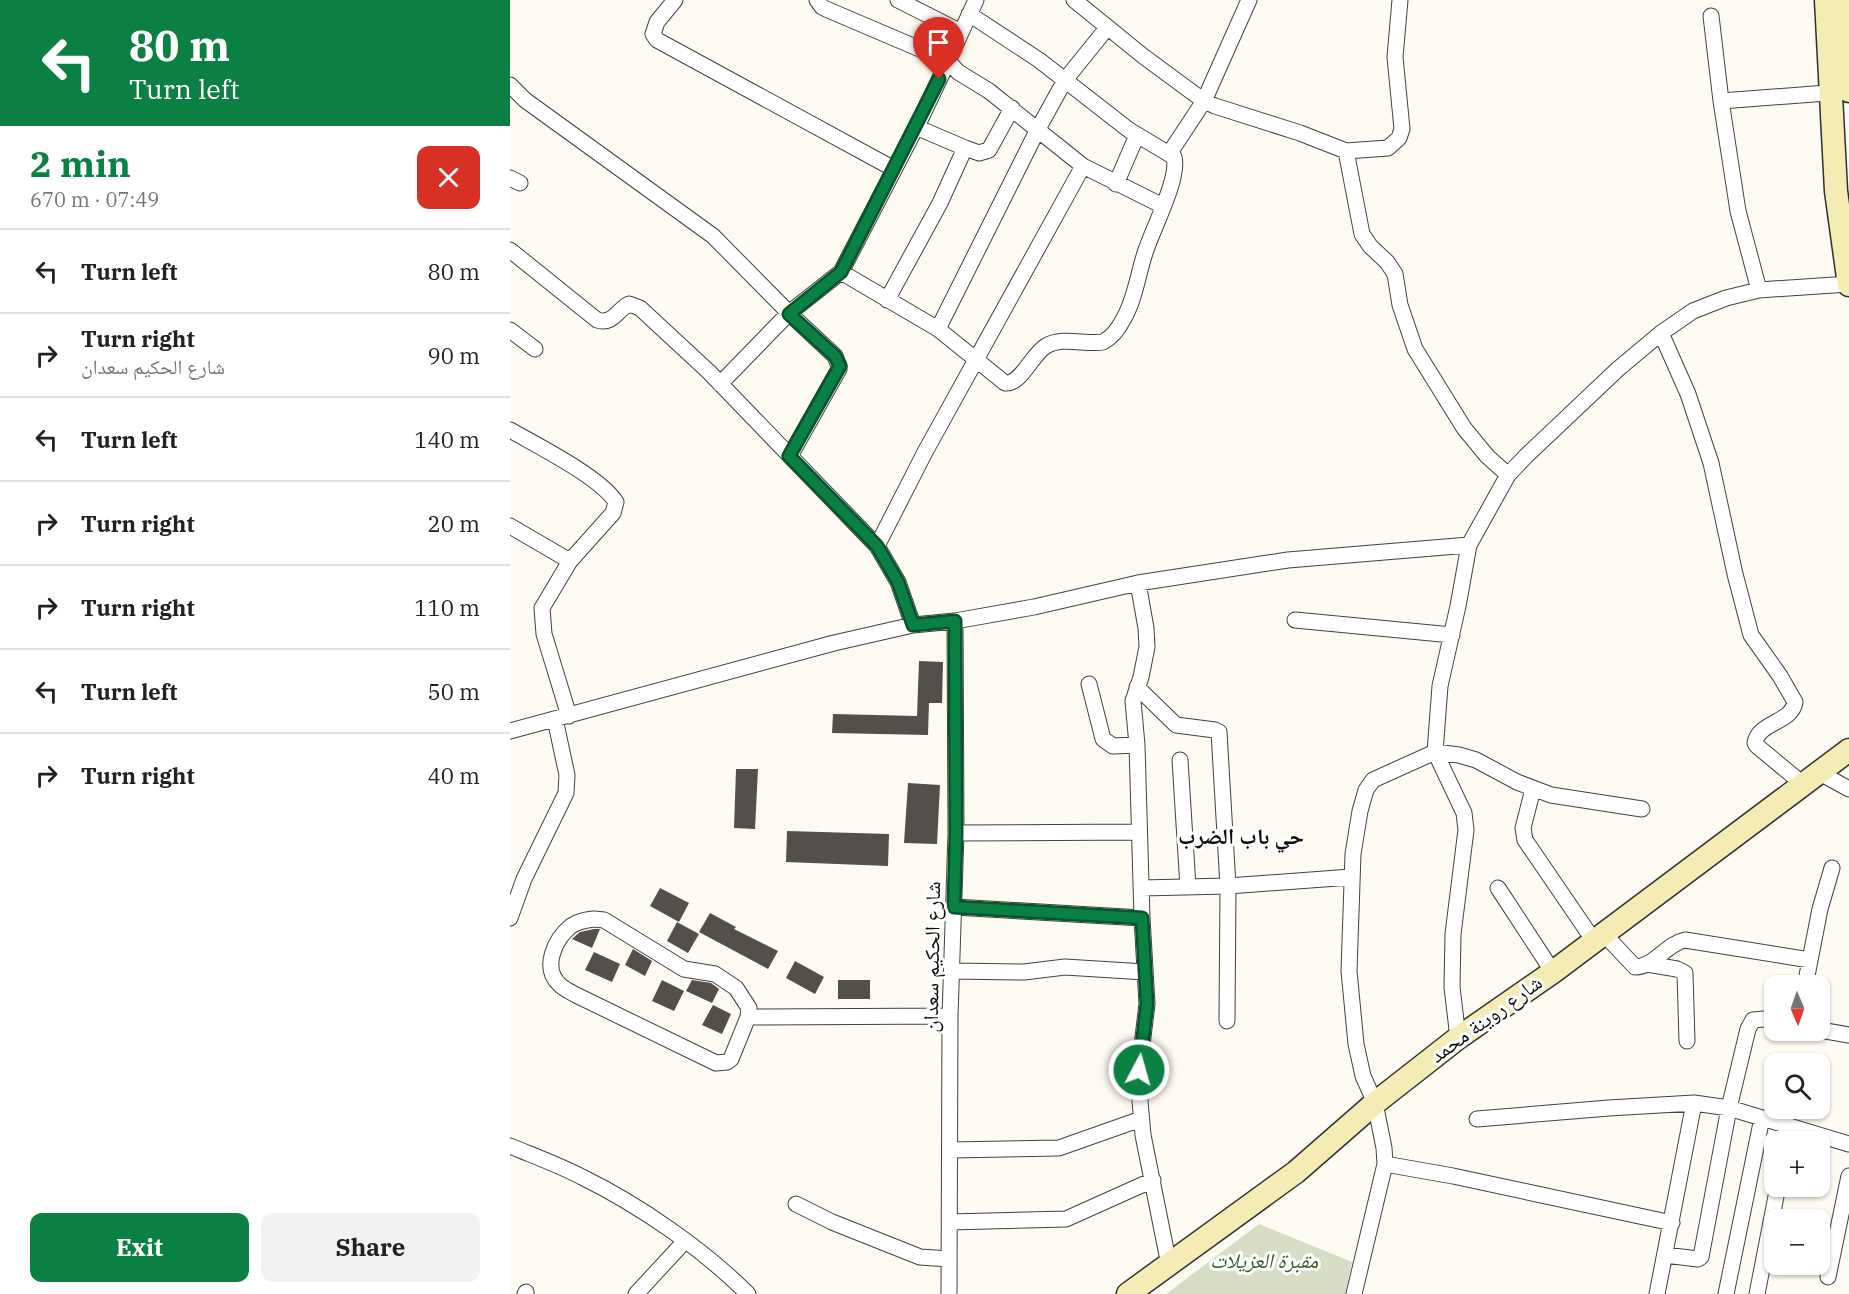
<!DOCTYPE html>
<meta charset="utf-8">
<style>
:root{--surface:#fff;--page:#f2f2f2;--text:#202124;--muted:#757577;--line:#e0e0e0;--accent:#0b8043}
body{margin:0;font-family:"IBM Plex Serif","Noto Naskh Arabic",serif;background:var(--page);color:var(--text);height:100vh;display:flex;flex-direction:column;font-size:22px;white-space:nowrap}
*{box-sizing:border-box;margin:0}
p{font-size:20px;color:var(--muted)}
.icon{flex:none;width:33px;height:33px;fill:none;stroke:currentColor;stroke-width:2;stroke-linecap:round;stroke-linejoin:round}
.map{position:relative;flex:1;overflow:hidden}
.side{display:flex;flex-direction:column;background:var(--surface);width:510px}
.side>*{flex:none}
.top-card{background:#0b8043;color:#fff;overflow:hidden}
.needle{width:39px;rotate:178deg}
.tools{position:absolute;left:1254px;top:975px;display:grid;gap:12px}
.tools a{display:grid;place-items:center;width:66px;height:66px;border-radius:12px;background:var(--surface);box-shadow:0 2px 4px #0004;font-size:30px}
.pin{position:absolute;display:grid;place-items:center;width:51px;height:51px;color:#fff;margin:-62px -26px;border-radius:50% 50% 50% 0;rotate:-45deg;box-shadow:0 0 6px #0007}
.pin .icon{rotate:45deg}
.me{position:absolute;width:66px;margin:-33px;rotate:6deg;stroke-linejoin:round;filter:drop-shadow(0 0 4px #0008)}
.turn{display:flex;align-items:center;gap:21px;height:126px;padding:0 30px;font-size:27px}
.turn .icon{width:78px;height:78px;stroke-width:2.5}
.turn b{display:block;font-size:42px;line-height:51px}
.round{display:grid;place-items:center;flex:none;width:63px;height:63px;border-radius:12px;background:var(--page)}
.summary{display:flex;align-items:center;justify-content:space-between;height:102px;padding:0 30px}
h1{font-size:36px;font-weight:700;line-height:45px;color:var(--accent)}
.action{display:flex;gap:12px;margin-top:auto;padding:12px 30px}
.action a{flex:1;height:69px;border-radius:12px;background:var(--accent);color:#fff;font-size:24px;font-weight:700;line-height:69px;text-align:center}
.action a+a{background:var(--page);color:var(--text)}
ul{padding:0;list-style:none}
li{display:flex;align-items:center;gap:18px;height:84px;padding:0 30px;border-top:2px solid var(--line)}
li div{flex:1}
li b{display:block;font-size:22px}
li em{font-style:normal}
main{display:flex;flex:1;min-height:0}
.map>svg:first-child{display:block}
.cemetery{fill:#d6ddc4}
.building{fill:#554f4c}
.lines{fill:none;stroke-linecap:round;stroke-linejoin:round}
.minor-casing{stroke:#414141;stroke-width:17}
.secondary-casing{stroke:#303030;stroke-width:25}
.minor{stroke:#fff;stroke-width:15}
.secondary{stroke:#f4ebb5;stroke-width:22}
.route-casing{stroke:#07532c;stroke-width:15}
.route{stroke:#0b8043;stroke-width:10}
.labels{text-anchor:middle;stroke-width:6;stroke-linejoin:round;paint-order:stroke}
.street-label{font-size:21px;fill:#0e0e0e;stroke:#fff}
.park-label{font-size:21px;font-style:italic;fill:#345d27;stroke:#fff}
.neighbourhood-label{font-size:22px;font-weight:bold;fill:#0e0e0e;stroke:#fff}
</style>
<main>
<section class="side">
<div class="top-card">
<div class="turn"><svg class="icon" aria-label="left" viewBox="0 0 24 24"><path d="M17 20v-9H6M10 6l-5 5 5 5"/></svg><div><b>80 m</b>Turn left</div></div>
</div>
<div class="summary"><div><h1>2 min</h1><p>670 m · 07:49</p></div><a class="round" style="background:#d93025;color:#fff"><svg class="icon" aria-label="close" viewBox="0 0 24 24"><path d="M6 6l12 12M18 6L6 18"/></svg></a></div>
<ul>
<li><svg class="icon" aria-label="left" viewBox="0 0 24 24"><path d="M17 20v-9H6M10 6l-5 5 5 5"/></svg><div><b>Turn left</b></div><em>80 m</em></li>
<li><svg class="icon" aria-label="right" viewBox="0 0 24 24"><path d="M7 20v-9h11M14 6l5 5-5 5"/></svg><div><b>Turn right</b><p>شارع الحكيم سعدان</p></div><em>90 m</em></li>
<li><svg class="icon" aria-label="left" viewBox="0 0 24 24"><path d="M17 20v-9H6M10 6l-5 5 5 5"/></svg><div><b>Turn left</b></div><em>140 m</em></li>
<li><svg class="icon" aria-label="right" viewBox="0 0 24 24"><path d="M7 20v-9h11M14 6l5 5-5 5"/></svg><div><b>Turn right</b></div><em>20 m</em></li>
<li><svg class="icon" aria-label="right" viewBox="0 0 24 24"><path d="M7 20v-9h11M14 6l5 5-5 5"/></svg><div><b>Turn right</b></div><em>110 m</em></li>
<li><svg class="icon" aria-label="left" viewBox="0 0 24 24"><path d="M17 20v-9H6M10 6l-5 5 5 5"/></svg><div><b>Turn left</b></div><em>50 m</em></li>
<li><svg class="icon" aria-label="right" viewBox="0 0 24 24"><path d="M7 20v-9h11M14 6l5 5-5 5"/></svg><div><b>Turn right</b></div><em>40 m</em></li>
</ul>
<div class="action"><a>Exit</a><a>Share</a></div>
</section>
<div class="map">
<svg width="1339" height="1294" viewBox="0 0 1339 1294">
<rect width="100%" height="100%" fill="#fdfaf1"/>
<path class="cemetery" d="M749,1224l93,38 -7,32h-179z"/>
<path class="building" d="M409,661l24,1 -1,41h-13l-1,32 -96,-2 1,-19 84,2z
M226,769h22l-3,60 -21,-1z
M398,783l32,2 -3,59 -33,-1z
M277,831l102,3 -1,32 -102,-4z
M150,888l29,15 -10,19 -29,-16z
M200,913l26,14 -2,2 44,22 -10,18 -69,-37z
M167,922l22,12 -11,19 -21,-12z
M84,929h6l-8,19 -20,-9 8,-7z
M123,949l19,12 -7,15 -20,-11z
M84,952l26,12 -8,18 -27,-12z
M285,961l29,16 -9,17 -29,-16z
M152,980l22,11 -10,20 -22,-10z
M182,980l19,3 8,6 -7,14 -26,-12z
M328,980h32v19h-32z
M203,1005l18,9 -9,20 -20,-9z"/>
<g class="lines">
<defs>
<path id="minor" d="M165,0l-18,22 -4,12 4,6 237,129
M388,0l63,32
M466,0l-28,61 10,11 31,19 94,75 80,40
M564,0l69,56 61,45 11,5 85,27 46,18 42,-3 11,-10 3,-9 -7,-72 5,-57
M459,14l70,46 90,70 40,24 35,-53 45,-101
M1201,16l10,85 17,110 21,79
M0,85l15,15 188,136 76,77 46,43 4,10v3l-49,87
M1211,101l119,-9
M406,127l49,21
M836,151l16,83 8,12 17,16 8,12 5,31 15,44 49,79 23,28 21,19
M0,178l10,5
M606,184l21,-49
M0,250l87,70c16,5 20,-10 32,-16l11,4 69,64 168,174 21,36 15,43
M331,272l97,57 67,54c16,2 27,-29 41,-37 16,-10 40,-1 57,-4 10,-5 16,-14 21,-24 11,-19 14,-44 21,-65 7,-23 35,-75 29,-96l-5,-3
M377,300l53,-97 25,-55 14,5 10,-3 23,-42
M428,329l100,-200 27,-49 42,-52
M0,330l25,19
M1151,333l27,61 23,69 24,111 16,61 29,41 15,26c-3,21 -37,20 -40,41l2,3 47,39
M210,384l69,-71 52,-41 81,-156 26,-55 -122,-52 -4,-2 -5,-7
M0,430c28,16 90,47 106,72l-3,11 -43,48 -28,47 2,26 25,82
M0,526l60,35
M367,546l48,-94 158,-286
M785,620l157,15
M579,684l14,55 10,7 24,-1 5,173 5,86 -8,66 1,31 3,34 26,130
M627,687l39,38 39,5 4,2 9,154 -1,135
M0,731l324,-88 79,-18 42,-4 79,-14 104,-24 150,-23 181,-15
M627,745l-4,-44 8,-24 6,-30 -1,-19 -8,-45
M670,760l8,127
M1310,773l29,16
M1023,789l-10,39 2,12 69,101
M446,833l183,-1
M631,888l87,-2 123,-9
M988,888l55,84
M444,907l188,11
M0,918l14,-39 42,-86 1,-18 -12,-56
M84,919l10,1 80,49 31,5 21,14 13,20 -1,9 -17,42 -4,3 -11,1 -140,-68c-5,-3 -12,-6 -16,-10 -19,-17 -5,-46 11,-59 7,-5 15,-6 23,-7z
M1094,934l31,33c19,0 31,-23 50,-27l125,20
M1137,964l30,5 8,4 2,68
M443,971l71,1 41,-5 80,5
M1295,986l15,-77 12,-41
M238,1017l202,-1
M1310,1030l29,5
M948,1038l-6,-51 1,-53 13,-104 -2,-17 -29,-61 5,-66 18,-80 11,-61 39,-70 18,-19 92,-87 43,-36 32,-22 33,-13 33,-8 90,-6
M967,1119l132,-11 85,-5 35,5 120,36
M0,1146c24,10 49,19 72,31 57,28 121,72 166,117
M441,1150l108,-2 82,-29
M875,1164l68,12 219,47
M286,1204l36,18 88,35 29,2
M440,1222l116,-3 87,-39
M1155,1255l33,4 3,-2 28,-149 19,-79 5,-9 11,-1 10,2
M1318,1277l21,-101
M15,1294l1,-2
M126,1294l49,-53
M439,1294l1,-278 6,-183 -1,-212
M844,1294l31,-130 -1,-16 -9,-45 -12,-27 -7,-32 -7,-73 4,-117 7,-43 6,-21 7,-10 62,-28 24,3 17,5 41,22 34,13 91,14
M1147,1294l37,-191
M1216,1294l36,-176
M1247,1294l21,-108"/>
<path id="secondary" d="M1316,0l10,191 13,94
M1333,0l6,91
M618,1294l168,-122 79,-69 83,-65 95,-66 296,-222"/>
</defs>
<use href="#minor" class="minor-casing"/>
<use href="#secondary" class="secondary-casing"/>
<use href="#minor" class="minor"/>
<use href="#secondary" class="secondary"/>
</g>
<g class="lines">
<defs>
<path id="route" d="M429,79l-98,193 -52,42 46,42 5,10 -51,90 88,90 21,36 15,43 42,-4 1,212 -2,74 188,11 5,86 -8,66"/>
</defs>
<use href="#route" class="route-casing"/>
<use href="#route" class="route"/>
</g>
<g class="labels">
<g class="street-label">
<text transform="translate(422 957) rotate(-89)" y="7">شارع الحكيم سعدان</text>
<text transform="translate(976 1019) rotate(-36)" y="7">شارع روينة محمد</text>
</g>
<g class="park-label">
<text x="754" y="1268">مقبرة العزيلات</text>
</g>
<g class="neighbourhood-label">
<text x="731" y="844">حي باب الضرب</text>
</g>
</g>
</svg>
<div class="tools">
<a><svg class="needle" viewBox="-14 -14 28 28"><path d="M0-13l5 13h-10z" fill="#e53935"/><path d="M0 13l5-13h-10z" fill="#757577"/></svg></a>
<a><svg class="icon" aria-label="search" viewBox="0 0 24 24"><circle cx="10" cy="10" r="6"/><path d="M15 15l6 6"/></svg></a>
<a>+</a>
<a>−</a>
</div>
<div class="pin" style="left:429px;top:79px;background:#d93025"><svg class="icon" aria-label="arrive" viewBox="0 0 24 24"><path d="M6 21V4h12l-3 4 3 4H6"/></svg></div>
<svg class="me" style="left:629px;top:1070px" viewBox="-20 -20 40 40"><circle r="17" fill="#0b8043" stroke="#fff" stroke-width="3"/><path d="M0-11L8 9 0 5-8 9z" fill="#fff"/></svg>
</div>
</main>
